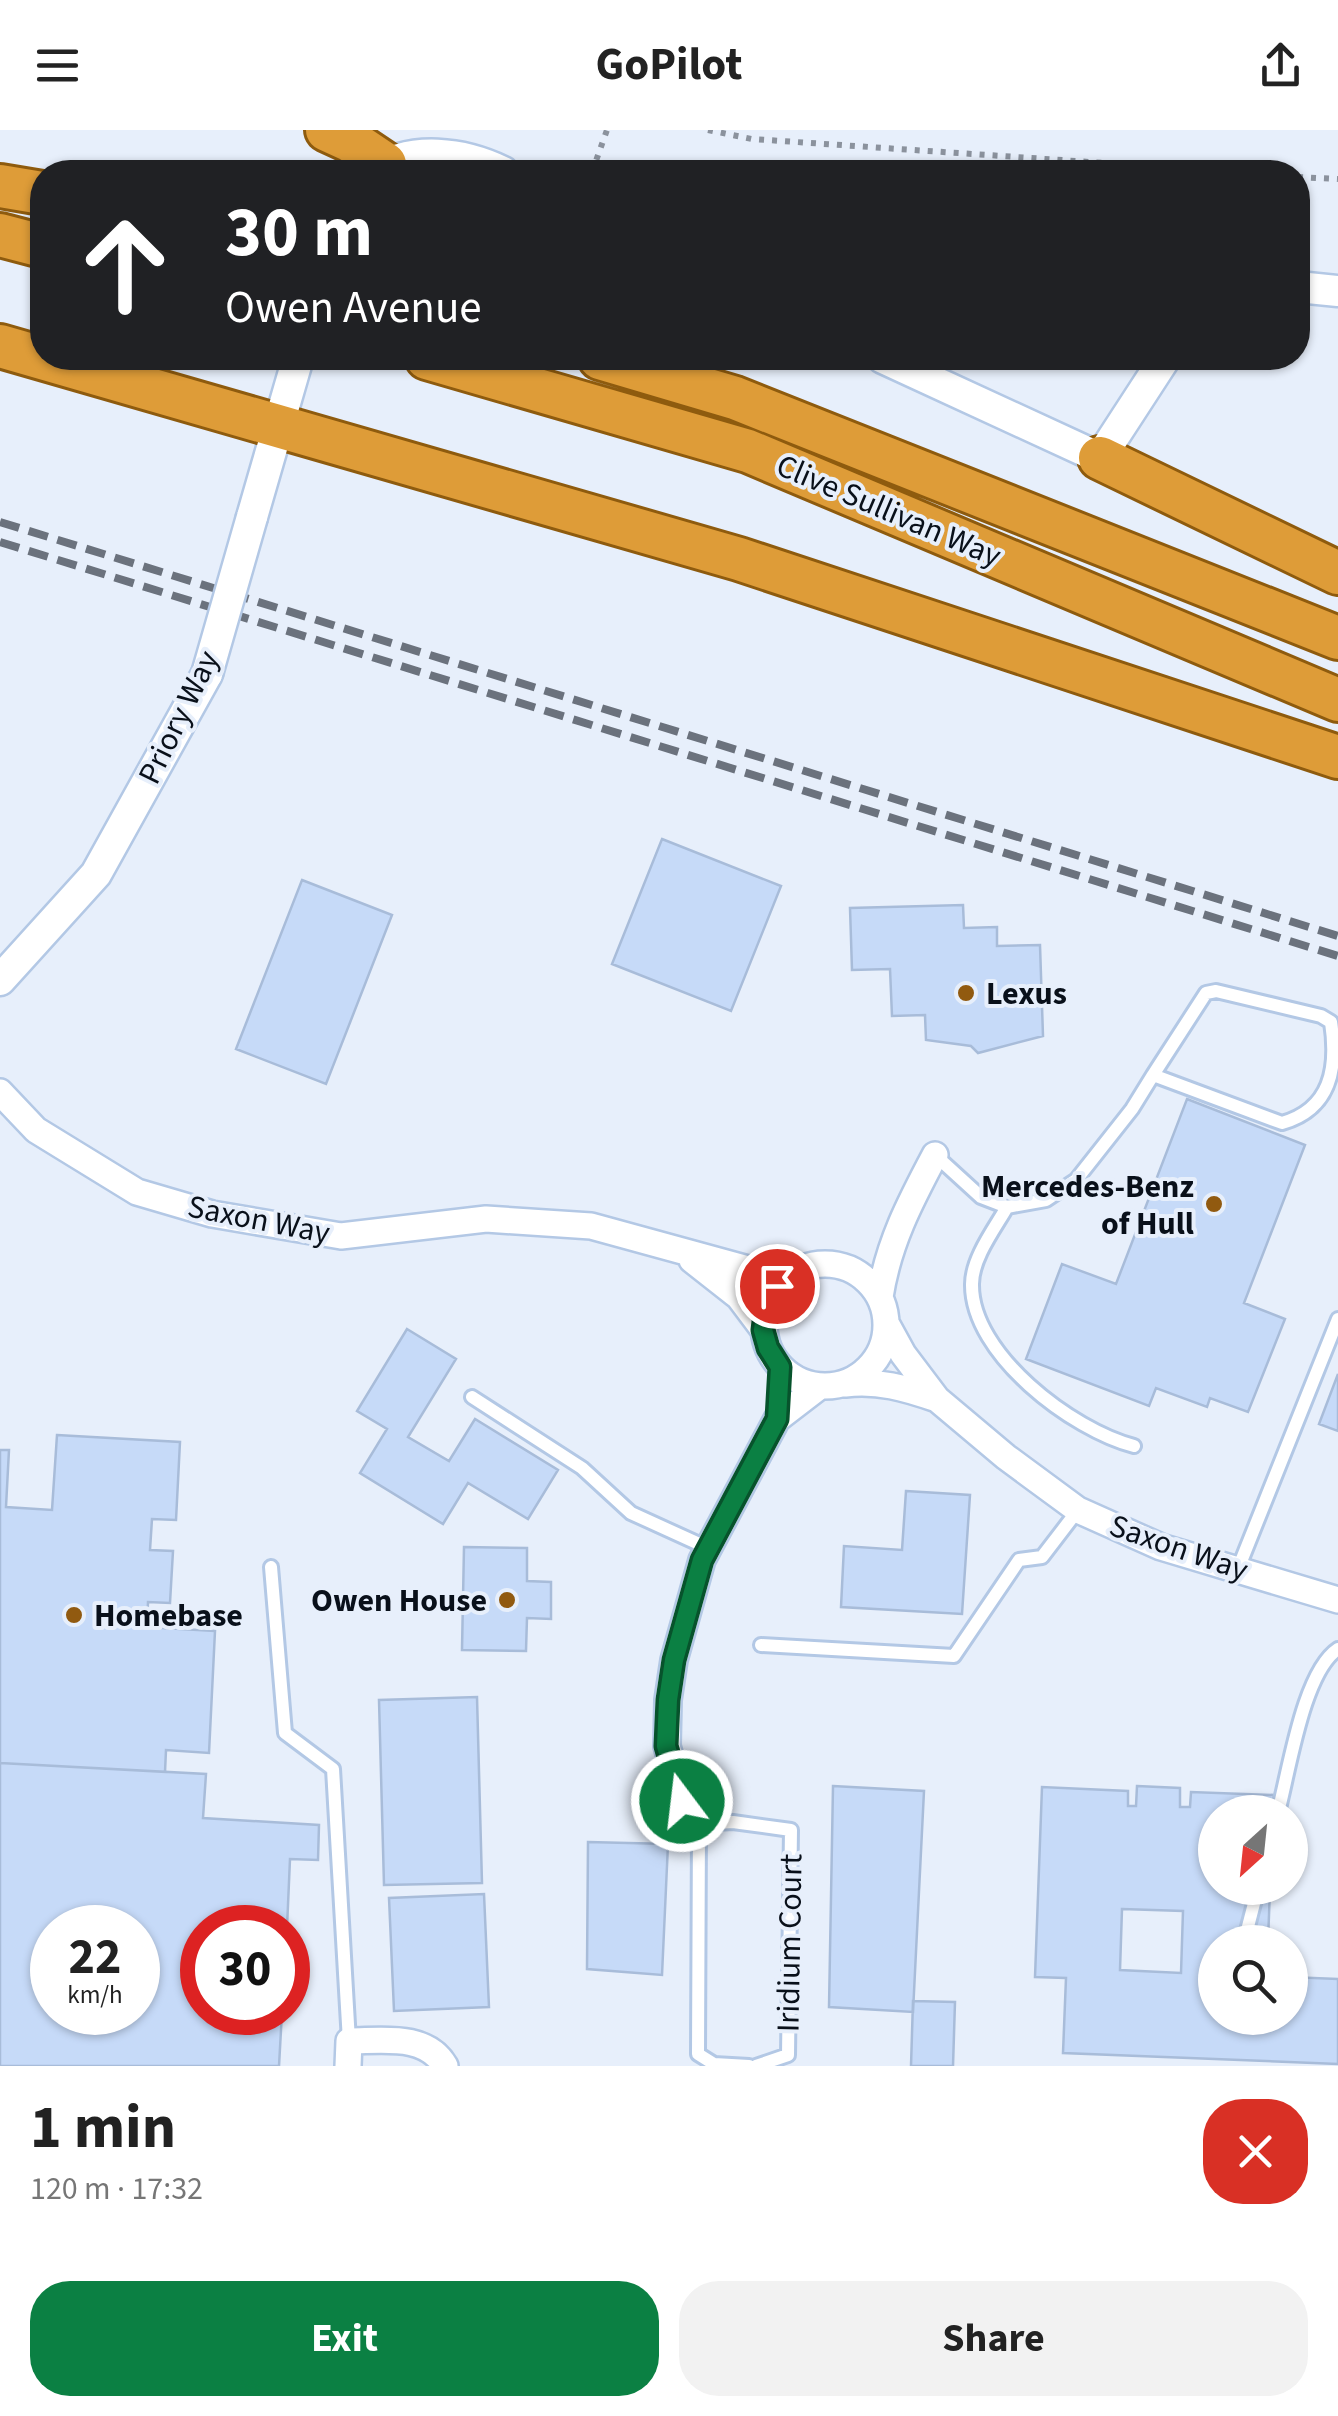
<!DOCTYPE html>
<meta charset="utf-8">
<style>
:root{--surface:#fff;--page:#f2f2f2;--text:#222;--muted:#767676;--accent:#0b8043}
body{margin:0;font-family:"Source Sans 3",sans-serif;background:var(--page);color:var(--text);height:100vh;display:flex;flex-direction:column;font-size:38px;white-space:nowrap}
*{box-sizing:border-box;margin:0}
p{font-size:32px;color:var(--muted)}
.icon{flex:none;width:55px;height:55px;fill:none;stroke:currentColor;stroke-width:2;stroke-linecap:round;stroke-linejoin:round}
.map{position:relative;height:1936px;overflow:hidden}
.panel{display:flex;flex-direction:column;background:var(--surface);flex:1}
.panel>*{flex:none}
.hud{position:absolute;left:30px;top:30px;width:1280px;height:210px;border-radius:40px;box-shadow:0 2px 8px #0004;background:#202124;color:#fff;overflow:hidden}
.needle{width:65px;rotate:207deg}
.fabs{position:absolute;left:1198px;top:1665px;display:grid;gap:20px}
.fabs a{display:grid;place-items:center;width:110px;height:110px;border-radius:50%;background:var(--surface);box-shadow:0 2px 8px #0004;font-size:50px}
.speed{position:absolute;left:30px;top:1775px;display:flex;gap:20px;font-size:50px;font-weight:700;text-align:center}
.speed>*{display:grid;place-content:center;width:130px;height:130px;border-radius:50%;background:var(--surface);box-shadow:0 2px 8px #0004;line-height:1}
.speed small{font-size:25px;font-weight:400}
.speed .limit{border:15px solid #d22;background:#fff;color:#111}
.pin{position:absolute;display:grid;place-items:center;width:85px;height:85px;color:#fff;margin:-42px;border:5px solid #fff;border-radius:50%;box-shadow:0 2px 10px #0007}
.me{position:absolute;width:110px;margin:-55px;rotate:345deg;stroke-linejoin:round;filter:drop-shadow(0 0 8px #0008)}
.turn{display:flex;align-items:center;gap:35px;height:210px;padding:0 30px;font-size:45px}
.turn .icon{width:130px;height:130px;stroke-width:2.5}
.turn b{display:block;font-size:70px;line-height:85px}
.round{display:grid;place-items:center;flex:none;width:105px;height:105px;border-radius:40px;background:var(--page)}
.summary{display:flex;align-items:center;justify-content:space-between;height:170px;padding:0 30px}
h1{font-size:60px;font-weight:700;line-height:75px}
.button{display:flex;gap:20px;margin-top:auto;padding:20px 30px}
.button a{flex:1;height:115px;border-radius:40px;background:var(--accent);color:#fff;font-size:40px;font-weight:700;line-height:115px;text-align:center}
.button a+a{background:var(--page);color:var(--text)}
header{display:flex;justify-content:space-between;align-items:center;height:130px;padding:0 30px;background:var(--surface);font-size:45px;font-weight:700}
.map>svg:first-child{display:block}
.building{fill:#c6daf8;stroke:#a8bcd9;stroke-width:2.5;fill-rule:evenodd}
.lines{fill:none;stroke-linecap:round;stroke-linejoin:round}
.service-casing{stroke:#b3c8e5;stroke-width:18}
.minor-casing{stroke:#b3c8e5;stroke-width:30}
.tertiary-casing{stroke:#b3c8e5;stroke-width:35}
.trunk-casing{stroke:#8e5b0e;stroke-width:48}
.path{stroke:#8b929d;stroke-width:6;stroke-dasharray:5 8;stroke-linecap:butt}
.service{stroke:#fff;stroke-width:12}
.minor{stroke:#fff;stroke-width:25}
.tertiary{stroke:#fff;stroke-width:30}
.trunk{stroke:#de9c38;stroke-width:42}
.rail{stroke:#6b727d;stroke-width:8;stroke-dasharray:20 10;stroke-linecap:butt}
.tertiary-bridge-casing{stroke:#b3c8e5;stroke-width:35;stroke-linecap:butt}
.tertiary-bridge{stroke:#fff;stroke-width:30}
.route-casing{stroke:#07532c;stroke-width:25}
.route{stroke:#0b8043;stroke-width:18}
.poi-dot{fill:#915a10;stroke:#e7effb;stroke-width:4}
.labels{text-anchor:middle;stroke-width:8;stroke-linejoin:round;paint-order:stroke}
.street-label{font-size:32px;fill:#09101a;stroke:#e7effb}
.poi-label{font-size:32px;font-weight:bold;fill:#09101a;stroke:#e7effb;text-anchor:start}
</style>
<header><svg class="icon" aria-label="menu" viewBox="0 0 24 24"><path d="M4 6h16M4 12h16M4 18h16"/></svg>GoPilot<svg class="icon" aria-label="share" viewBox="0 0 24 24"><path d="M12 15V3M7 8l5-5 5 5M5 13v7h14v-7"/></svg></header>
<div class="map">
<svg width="1338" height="1936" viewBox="0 0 1338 1936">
<rect width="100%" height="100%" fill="#e7effb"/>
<path class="building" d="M662,709l119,47 -50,125 -119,-47z
M302,750l90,35 -66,169 -90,-35z
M963,775l1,23 33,-1v19l43,-1 3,91 -65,17 -7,-7 -45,-6 -1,-25 -33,1 -2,-47 -38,1 -2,-62z
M1187,969l118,46 -61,158 41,16 -37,93 -38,-14 -3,9 -51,-19 -7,18 -123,-47 36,-95 54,20z
M407,1199l49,30 -48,78 41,24 26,-42 83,51 -30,49 -60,-36 -25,41 -83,-51 27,-44 -30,-18z
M1338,1244v57l-19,-7z
M57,1305l123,7 -4,78 -24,-1 -2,31 23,1 -3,52 -22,-1 -1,25 68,4 -6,122 -43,-3 -1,22 -165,-9v-313h9l-3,57 46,3z
M906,1361l64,4 -8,119 -121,-7 3,-61 58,4z
M464,1417l63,1v33l24,1v37l-24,-1 -1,33 -64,-1z
M477,1567l5,186 -98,2 -5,-185z
M0,1633l206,11 -3,44 116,7 -1,35 -28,-1 -3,69h-85v84h80l-3,54h-279zM52,1798h86v84h-86z
M833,1656l91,5 -11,221 -84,-5z
M1137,1656l43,2v19h10l1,-15 83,3 -1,17h-58v76h55l-2,54h-53v76h75v-41l48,2v85l-275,-11 3,-75 -31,-1 7,-190 86,4v15h8zM1122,1779l61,2 -2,62 -61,-3z
M588,1712l80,2 -6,131 -75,-6z
M484,1764l5,113 -95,4 -5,-113z
M913,1871l42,1 -2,64h-42z"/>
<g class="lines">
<defs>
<path id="service" d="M935,1025l46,42 26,10 39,-7 30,-20 56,-71 21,-34 129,48c49,-14 56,-55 49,-101l-10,-6 -105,-25 -10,2 -53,82
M1007,1077c-12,21 -35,51 -35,77 -1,70 100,146 162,162
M472,1267l110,71 49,45 77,35
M271,1437l14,166 48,36 16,272
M1238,1439l100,-250
M761,1515l193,11 65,-96 23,-3 36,-47
M1278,1682c11,-40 25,-140 60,-163
M1244,1812l14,-54
M749,1936l-35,-2 -16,-10 1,-230 34,-2 58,8 -3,225 -32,11"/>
<path id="minor" d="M0,962l36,38 101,62 75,22 129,22 145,-17 105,7 168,46 28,3
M692,1130l47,37 24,32
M764 1195a61 61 0 1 1 122 0a61 61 0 1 1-122 0Z
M880,1167c8,-53 30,-95 55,-142
M886,1193l17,31 34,45 69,58 72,53 83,37 177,53
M845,1254c33,-4 60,4 92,15
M699,1694l-17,-23 -15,-55 1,-46 6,-40 28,-100 41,-77 34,-64 43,-33
M348,1936l1,-25c33,0 77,-8 96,25"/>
<path id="tertiary" d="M373,42c38,-27 91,-19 130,0
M1298,157l40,4
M883,228l217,100 65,-100
M252,387l46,-159
M0,850l96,-106 111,-200"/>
<path id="trunk" d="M327,0l24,11 34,23
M0,56l42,7
M0,105l42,11
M0,216l739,213 599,198
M427,228l321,93 590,249
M600,228l135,40 603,240
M1100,328l238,115"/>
</defs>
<use href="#service" class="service-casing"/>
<use href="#minor" class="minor-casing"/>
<use href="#tertiary" class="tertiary-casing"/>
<use href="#trunk" class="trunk-casing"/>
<path class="path" d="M708,0l44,9 485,33
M592,42l15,-42
M1298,47l40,2"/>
<use href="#service" class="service"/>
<use href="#minor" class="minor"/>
<use href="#tertiary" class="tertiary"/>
<use href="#trunk" class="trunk"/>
<path class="rail" d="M0,392l1338,414
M0,412l1338,414"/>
<defs>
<path id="tertiary-bridge" d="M207,544l45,-157"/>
</defs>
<use href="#tertiary-bridge" class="tertiary-bridge-casing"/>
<use href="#tertiary-bridge" class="tertiary-bridge"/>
</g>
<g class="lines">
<defs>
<path id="route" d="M682,1671l-16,-55 2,-46 6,-40 28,-100 75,-141 3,-52 -12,-19 -5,-18 3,-24 11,-20"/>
</defs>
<use href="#route" class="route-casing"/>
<use href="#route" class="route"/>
</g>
<g class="poi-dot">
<circle cx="966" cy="863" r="10"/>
<circle cx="1214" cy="1074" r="10"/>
<circle cx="507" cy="1470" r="10"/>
<circle cx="74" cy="1485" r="10"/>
</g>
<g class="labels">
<g class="street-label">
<text transform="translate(889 380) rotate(23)" y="11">Clive Sullivan Way</text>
<text transform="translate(178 587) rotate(-64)" y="11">Priory Way</text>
<text transform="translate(259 1089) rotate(11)" y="11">Saxon Way</text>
<text transform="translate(1179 1417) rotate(19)" y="11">Saxon Way</text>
<text transform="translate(789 1813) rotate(-89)" y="11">Iridium Court</text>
</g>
<g class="poi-label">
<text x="986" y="874">Lexus</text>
<text x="1194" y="1067" text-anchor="end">Mercedes-Benz<tspan x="1194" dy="37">of Hull</tspan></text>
<text x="487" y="1481" text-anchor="end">Owen House</text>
<text x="94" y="1496">Homebase</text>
</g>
</g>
</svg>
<div class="fabs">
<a><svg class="needle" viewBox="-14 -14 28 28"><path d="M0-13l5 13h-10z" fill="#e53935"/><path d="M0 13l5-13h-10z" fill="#767676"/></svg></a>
<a><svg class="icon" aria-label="search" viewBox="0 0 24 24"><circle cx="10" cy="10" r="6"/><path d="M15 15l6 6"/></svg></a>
</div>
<div class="speed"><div>22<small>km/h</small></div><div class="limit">30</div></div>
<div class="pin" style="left:777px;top:1156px;background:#d93025"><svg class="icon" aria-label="arrive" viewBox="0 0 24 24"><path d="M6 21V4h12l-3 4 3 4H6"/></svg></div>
<svg class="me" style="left:682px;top:1671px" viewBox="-20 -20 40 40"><circle r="17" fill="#0b8043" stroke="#fff" stroke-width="3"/><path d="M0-11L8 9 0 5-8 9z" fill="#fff"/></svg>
<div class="hud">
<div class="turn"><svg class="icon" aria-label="ahead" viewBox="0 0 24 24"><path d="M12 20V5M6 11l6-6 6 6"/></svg><div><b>30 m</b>Owen Avenue</div></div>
</div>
</div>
<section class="panel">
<div class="summary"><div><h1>1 min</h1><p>120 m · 17:32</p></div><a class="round" style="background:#d93025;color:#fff"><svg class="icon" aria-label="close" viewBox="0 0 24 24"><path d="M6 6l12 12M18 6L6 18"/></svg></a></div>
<div class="button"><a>Exit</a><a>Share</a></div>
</section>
